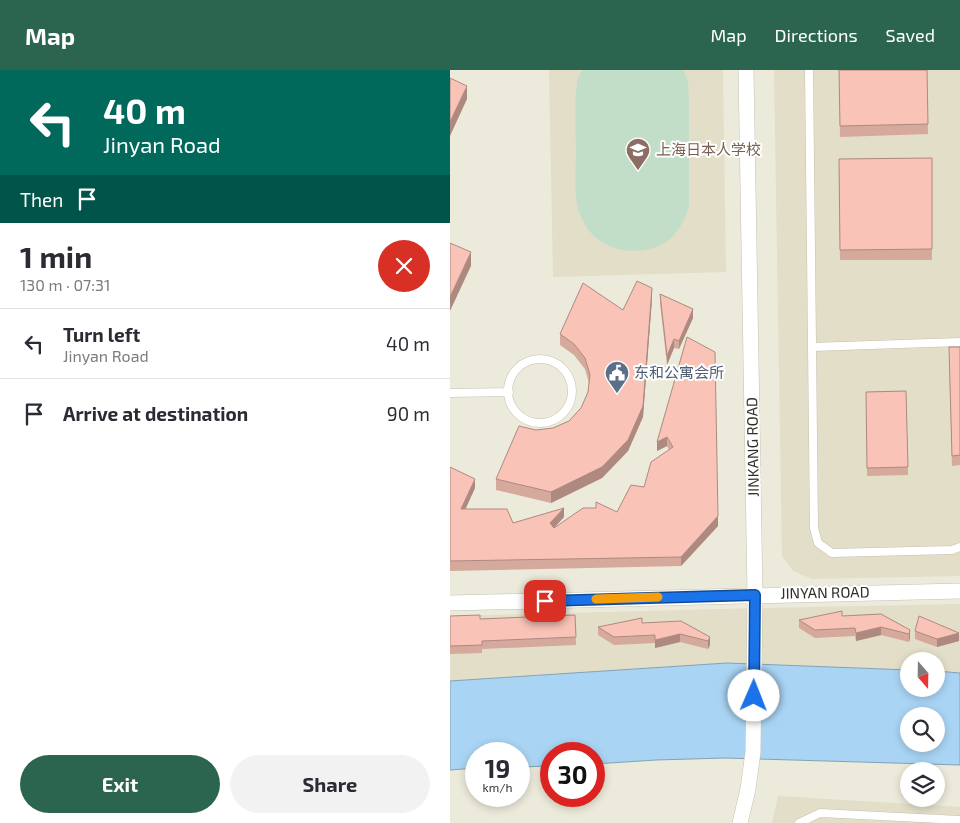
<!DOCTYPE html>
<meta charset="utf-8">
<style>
:root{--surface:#fff;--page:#f2f2f3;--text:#2b2b33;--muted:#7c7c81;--line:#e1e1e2;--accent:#2b654f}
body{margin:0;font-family:"Exo 2","Noto Sans SC",sans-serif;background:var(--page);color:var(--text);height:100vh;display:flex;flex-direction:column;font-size:19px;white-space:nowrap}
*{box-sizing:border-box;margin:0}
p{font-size:16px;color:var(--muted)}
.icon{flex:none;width:28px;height:28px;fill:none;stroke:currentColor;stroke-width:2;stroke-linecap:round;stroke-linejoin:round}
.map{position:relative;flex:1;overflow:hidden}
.side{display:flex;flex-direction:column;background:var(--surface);width:450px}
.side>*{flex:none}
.hud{background:#00695c;color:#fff;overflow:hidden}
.needle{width:32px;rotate:160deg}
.fabs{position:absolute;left:450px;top:582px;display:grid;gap:10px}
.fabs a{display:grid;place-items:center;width:45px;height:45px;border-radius:50%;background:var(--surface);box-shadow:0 2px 8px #0003;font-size:25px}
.speed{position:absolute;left:15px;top:672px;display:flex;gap:10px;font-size:25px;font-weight:700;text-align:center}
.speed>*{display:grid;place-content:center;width:65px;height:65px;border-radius:50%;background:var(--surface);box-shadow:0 2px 8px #0003;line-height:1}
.speed small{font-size:12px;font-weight:400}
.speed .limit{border:8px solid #d22;background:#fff;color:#111}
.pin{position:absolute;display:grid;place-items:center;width:42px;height:42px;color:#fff;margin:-21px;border-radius:10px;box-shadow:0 2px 8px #0006}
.me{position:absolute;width:55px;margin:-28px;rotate:1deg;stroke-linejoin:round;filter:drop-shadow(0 0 4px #0008)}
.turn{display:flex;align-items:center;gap:18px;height:105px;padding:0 20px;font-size:22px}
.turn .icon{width:65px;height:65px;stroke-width:2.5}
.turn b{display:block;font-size:35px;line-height:42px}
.then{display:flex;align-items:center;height:48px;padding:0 20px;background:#0003;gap:10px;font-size:19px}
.round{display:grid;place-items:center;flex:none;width:52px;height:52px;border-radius:26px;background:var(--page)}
.headline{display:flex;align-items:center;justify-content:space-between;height:85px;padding:0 20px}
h1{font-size:30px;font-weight:700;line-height:38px}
.action{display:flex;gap:10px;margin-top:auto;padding:10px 20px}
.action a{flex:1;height:58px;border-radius:30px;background:var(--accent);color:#fff;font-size:20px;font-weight:700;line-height:58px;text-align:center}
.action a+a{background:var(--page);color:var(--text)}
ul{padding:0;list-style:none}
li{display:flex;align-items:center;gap:15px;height:70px;padding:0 20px;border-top:1px solid var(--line)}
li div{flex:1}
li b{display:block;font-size:19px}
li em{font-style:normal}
header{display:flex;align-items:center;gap:30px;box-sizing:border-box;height:70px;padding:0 25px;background:var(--accent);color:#fff}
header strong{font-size:24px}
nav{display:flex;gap:28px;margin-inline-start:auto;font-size:18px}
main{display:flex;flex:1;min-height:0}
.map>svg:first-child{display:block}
.built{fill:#e2dec8}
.green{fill:#c2dec8}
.water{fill:#a9d4f4;stroke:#84a2b7;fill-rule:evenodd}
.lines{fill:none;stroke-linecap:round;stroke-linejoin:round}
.lane-casing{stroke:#c4c1b2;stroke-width:9}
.street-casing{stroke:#c4c1b2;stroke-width:16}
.lane{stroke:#fff;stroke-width:8}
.street{stroke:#fff;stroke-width:15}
.wall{fill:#d6a99d}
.shaded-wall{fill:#ae8980}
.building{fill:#f9c4b7;stroke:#ae8980}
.route-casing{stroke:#114b97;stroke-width:12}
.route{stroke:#1a73e8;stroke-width:9}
.slow{stroke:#f59e0b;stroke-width:9}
.labels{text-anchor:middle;stroke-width:4;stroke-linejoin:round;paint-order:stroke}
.education-label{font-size:15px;fill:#785e54;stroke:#fff;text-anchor:start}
.service-label{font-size:15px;fill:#4e5e75;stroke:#fff;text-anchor:start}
.street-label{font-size:15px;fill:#2f2e28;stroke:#fff}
</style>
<header>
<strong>Map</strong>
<nav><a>Map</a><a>Directions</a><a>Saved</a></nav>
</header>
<main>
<section class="side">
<div class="hud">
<div class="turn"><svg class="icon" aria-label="left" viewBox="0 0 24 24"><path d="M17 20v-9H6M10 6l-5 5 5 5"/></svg><div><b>40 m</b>Jinyan Road</div></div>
<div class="then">Then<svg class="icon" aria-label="arrive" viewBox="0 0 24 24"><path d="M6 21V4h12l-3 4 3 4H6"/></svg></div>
</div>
<div class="headline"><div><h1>1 min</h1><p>130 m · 07:31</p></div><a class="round" style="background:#d93025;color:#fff"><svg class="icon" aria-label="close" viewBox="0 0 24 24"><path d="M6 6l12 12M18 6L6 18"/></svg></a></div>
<ul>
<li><svg class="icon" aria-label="left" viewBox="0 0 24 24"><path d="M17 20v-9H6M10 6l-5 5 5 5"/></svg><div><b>Turn left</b><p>Jinyan Road</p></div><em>40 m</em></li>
<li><svg class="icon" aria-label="arrive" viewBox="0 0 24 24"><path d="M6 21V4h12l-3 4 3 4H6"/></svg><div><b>Arrive at destination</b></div><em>90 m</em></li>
</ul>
<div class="action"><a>Exit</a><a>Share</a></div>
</section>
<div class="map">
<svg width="510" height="753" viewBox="0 0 510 753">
<rect width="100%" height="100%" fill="#eceada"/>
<path class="built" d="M99,0h174l3,202 -173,5z
M324,0h186v506l-148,3 -19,-8 -11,-15z
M510,534v69l-24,-2v-10h-27v9l-182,-7 -277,18v-65l310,-8z
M328,726l182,11v16h-188z"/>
<path class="green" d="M132,0h101l5,11 1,18v108c-4,11 -8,20 -16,29 -23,23 -70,19 -87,-10 -3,-5 -6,-11 -8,-17 -4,-18 -2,-38 -2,-57 0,-22 -2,-46 1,-68 0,-5 3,-9 5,-14z"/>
<path class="water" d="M277,593l182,7v19h27v-18l24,2v92l-235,-7 -69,2 -62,4v-10h-43v12l-32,1v-13h-43v14l-26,2v-89zM459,646h27v28h-27z"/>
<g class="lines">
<defs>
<path id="lane" d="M359,0l5,458 4,15 14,10 120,-3 8,-3
M362,277l148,-5
M58 321a32 32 0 1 1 64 0a32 32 0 1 1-64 0Z
M0,323l59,-1
M349,753l21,-10 140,7"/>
<path id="street" d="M0,533l510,-12
M290,753l8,-34 5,-37 2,-157 -9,-525"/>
</defs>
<use href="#lane" class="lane-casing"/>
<use href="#street" class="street-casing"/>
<use href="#lane" class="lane"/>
<use href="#street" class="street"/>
</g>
<path class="wall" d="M389,0h88l1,64 -88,3z
M482,88v102h-92l-1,-101z
M210,224l33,24 -14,31 -5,-1 -7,17 -7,-62z
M202,229l-9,118 -15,34 -26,27 -51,25 -55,-13v-11l40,-49 17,-2 16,-7 12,-13 7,-16 1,-9 -4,-14 -11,-14 -14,-10v-11z
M237,267l31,189 -37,40 -231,5v-104l25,21 -10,21 48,14 51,-6 -9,10 62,-15 27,-25 25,-37 -2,-4 -10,5z
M510,277v118l-8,1 -3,-109z
M456,321l2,84 -41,1 -1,-84z
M125,545l1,30 -94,4v4l-32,1v-38l30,3z
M392,546l68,14v8l-1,4 -28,-7 -25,6 -1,-5 -40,2 -16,-10v-8z
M192,553l68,14v8l-2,4 -28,-7 -25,6v-5l-41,2 -16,-10v-8z
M465,561l44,10 -22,6 -22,-8z"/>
<path class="shaded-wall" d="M17,16v13l-17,37v-14z
M21,182v14l-21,45v-14z
M202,218v11l-9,118 -15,34 -26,27 -51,25v-11z
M243,239v9l-14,31v-8z
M224,269v9l-7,17v-9z
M217,367v9l-10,5v-9z
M25,409v9l-14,31v-10z
M114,438v9l-14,15v-9z
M268,446v10l-37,40v-9z
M431,557v8l-25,6v-8z
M460,560v8l-1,4v-8z
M509,563v8l-22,6v-8z
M230,564v8l-25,6v-8z
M260,567v8l-2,4v-8z"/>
<path class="building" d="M389,0h88l1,54 -88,2z
M0,8l17,8 -17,36z
M482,88v91l-92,1 -1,-91z
M0,173l21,9 -21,45z
M187,211l15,7 -9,118 -15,34 -26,27 -51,25 -55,-13 23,-53 17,4 17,-2 16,-7 12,-13 7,-16 2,-17 -5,-17 -11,-14 -14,-10 23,-51 40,27z
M210,224l33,15 -14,32 -5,-2 -7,17z
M237,267l28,15 3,164 -37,41 -231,4v-94l25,12 -14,30h46l6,14 51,-15 -14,15 4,5 29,-20h13v-6l21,10 14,-27 13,2 7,-25 22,-15 -6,-10 -10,5z
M499,277h11v108l-8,1z
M456,321l2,76 -41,1 -1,-76z
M392,541v5l39,-2 29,16 -1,4 -28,-7 -25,6 -1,-5 -40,2 -16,-10z
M30,545v4l95,-4 1,22 -94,4v4l-32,1v-30z
M469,546l40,17 -22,6 -22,-8z
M192,548v5l39,-2 29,16 -2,4 -28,-7 -25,6v-5l-41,2 -16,-10z"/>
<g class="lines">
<defs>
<path id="route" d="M95,531l210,-6 -1,101"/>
</defs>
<use href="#route" class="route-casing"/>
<use href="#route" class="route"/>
<path class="slow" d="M146,529l62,-2"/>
</g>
<defs>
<symbol id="school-pin" viewBox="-11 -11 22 30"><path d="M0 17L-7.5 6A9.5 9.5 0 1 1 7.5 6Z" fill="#8d6e63" stroke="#fff"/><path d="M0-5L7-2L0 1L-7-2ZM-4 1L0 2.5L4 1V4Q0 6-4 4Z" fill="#fff"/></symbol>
<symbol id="civic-pin" viewBox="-11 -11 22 30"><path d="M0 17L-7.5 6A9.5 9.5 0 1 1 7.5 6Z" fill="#5c6f8a" stroke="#fff"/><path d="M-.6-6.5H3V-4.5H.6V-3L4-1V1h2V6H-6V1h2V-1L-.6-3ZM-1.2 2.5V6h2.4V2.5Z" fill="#fff"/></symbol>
</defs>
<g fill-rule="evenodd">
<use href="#school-pin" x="174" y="66" width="28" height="38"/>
<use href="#civic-pin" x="153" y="289" width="28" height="38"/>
</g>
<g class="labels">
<g class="education-label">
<text x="206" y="85">上海日本人学校</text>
</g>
<g class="service-label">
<text x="184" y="308">东和公寓会所</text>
</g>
<g class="street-label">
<text transform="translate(303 377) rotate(-91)" y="5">JINKANG ROAD</text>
<text transform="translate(375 523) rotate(-1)" y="5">JINYAN ROAD</text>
</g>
</g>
</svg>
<div class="fabs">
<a><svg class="needle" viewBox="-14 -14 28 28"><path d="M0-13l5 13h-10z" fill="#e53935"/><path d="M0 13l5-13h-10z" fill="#7c7c81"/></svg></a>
<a><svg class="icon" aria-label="search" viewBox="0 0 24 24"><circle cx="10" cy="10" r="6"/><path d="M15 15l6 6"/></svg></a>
<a><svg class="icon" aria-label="layers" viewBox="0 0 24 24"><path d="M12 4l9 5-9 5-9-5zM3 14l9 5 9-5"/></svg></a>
</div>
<div class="speed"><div>19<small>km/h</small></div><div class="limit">30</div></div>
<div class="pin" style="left:95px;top:531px;background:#d93025"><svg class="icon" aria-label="arrive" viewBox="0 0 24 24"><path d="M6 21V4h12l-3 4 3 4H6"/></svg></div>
<svg class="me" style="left:304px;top:626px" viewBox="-20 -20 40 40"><circle r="19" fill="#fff"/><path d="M0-13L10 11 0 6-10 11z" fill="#1a73e8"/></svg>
</div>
</main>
